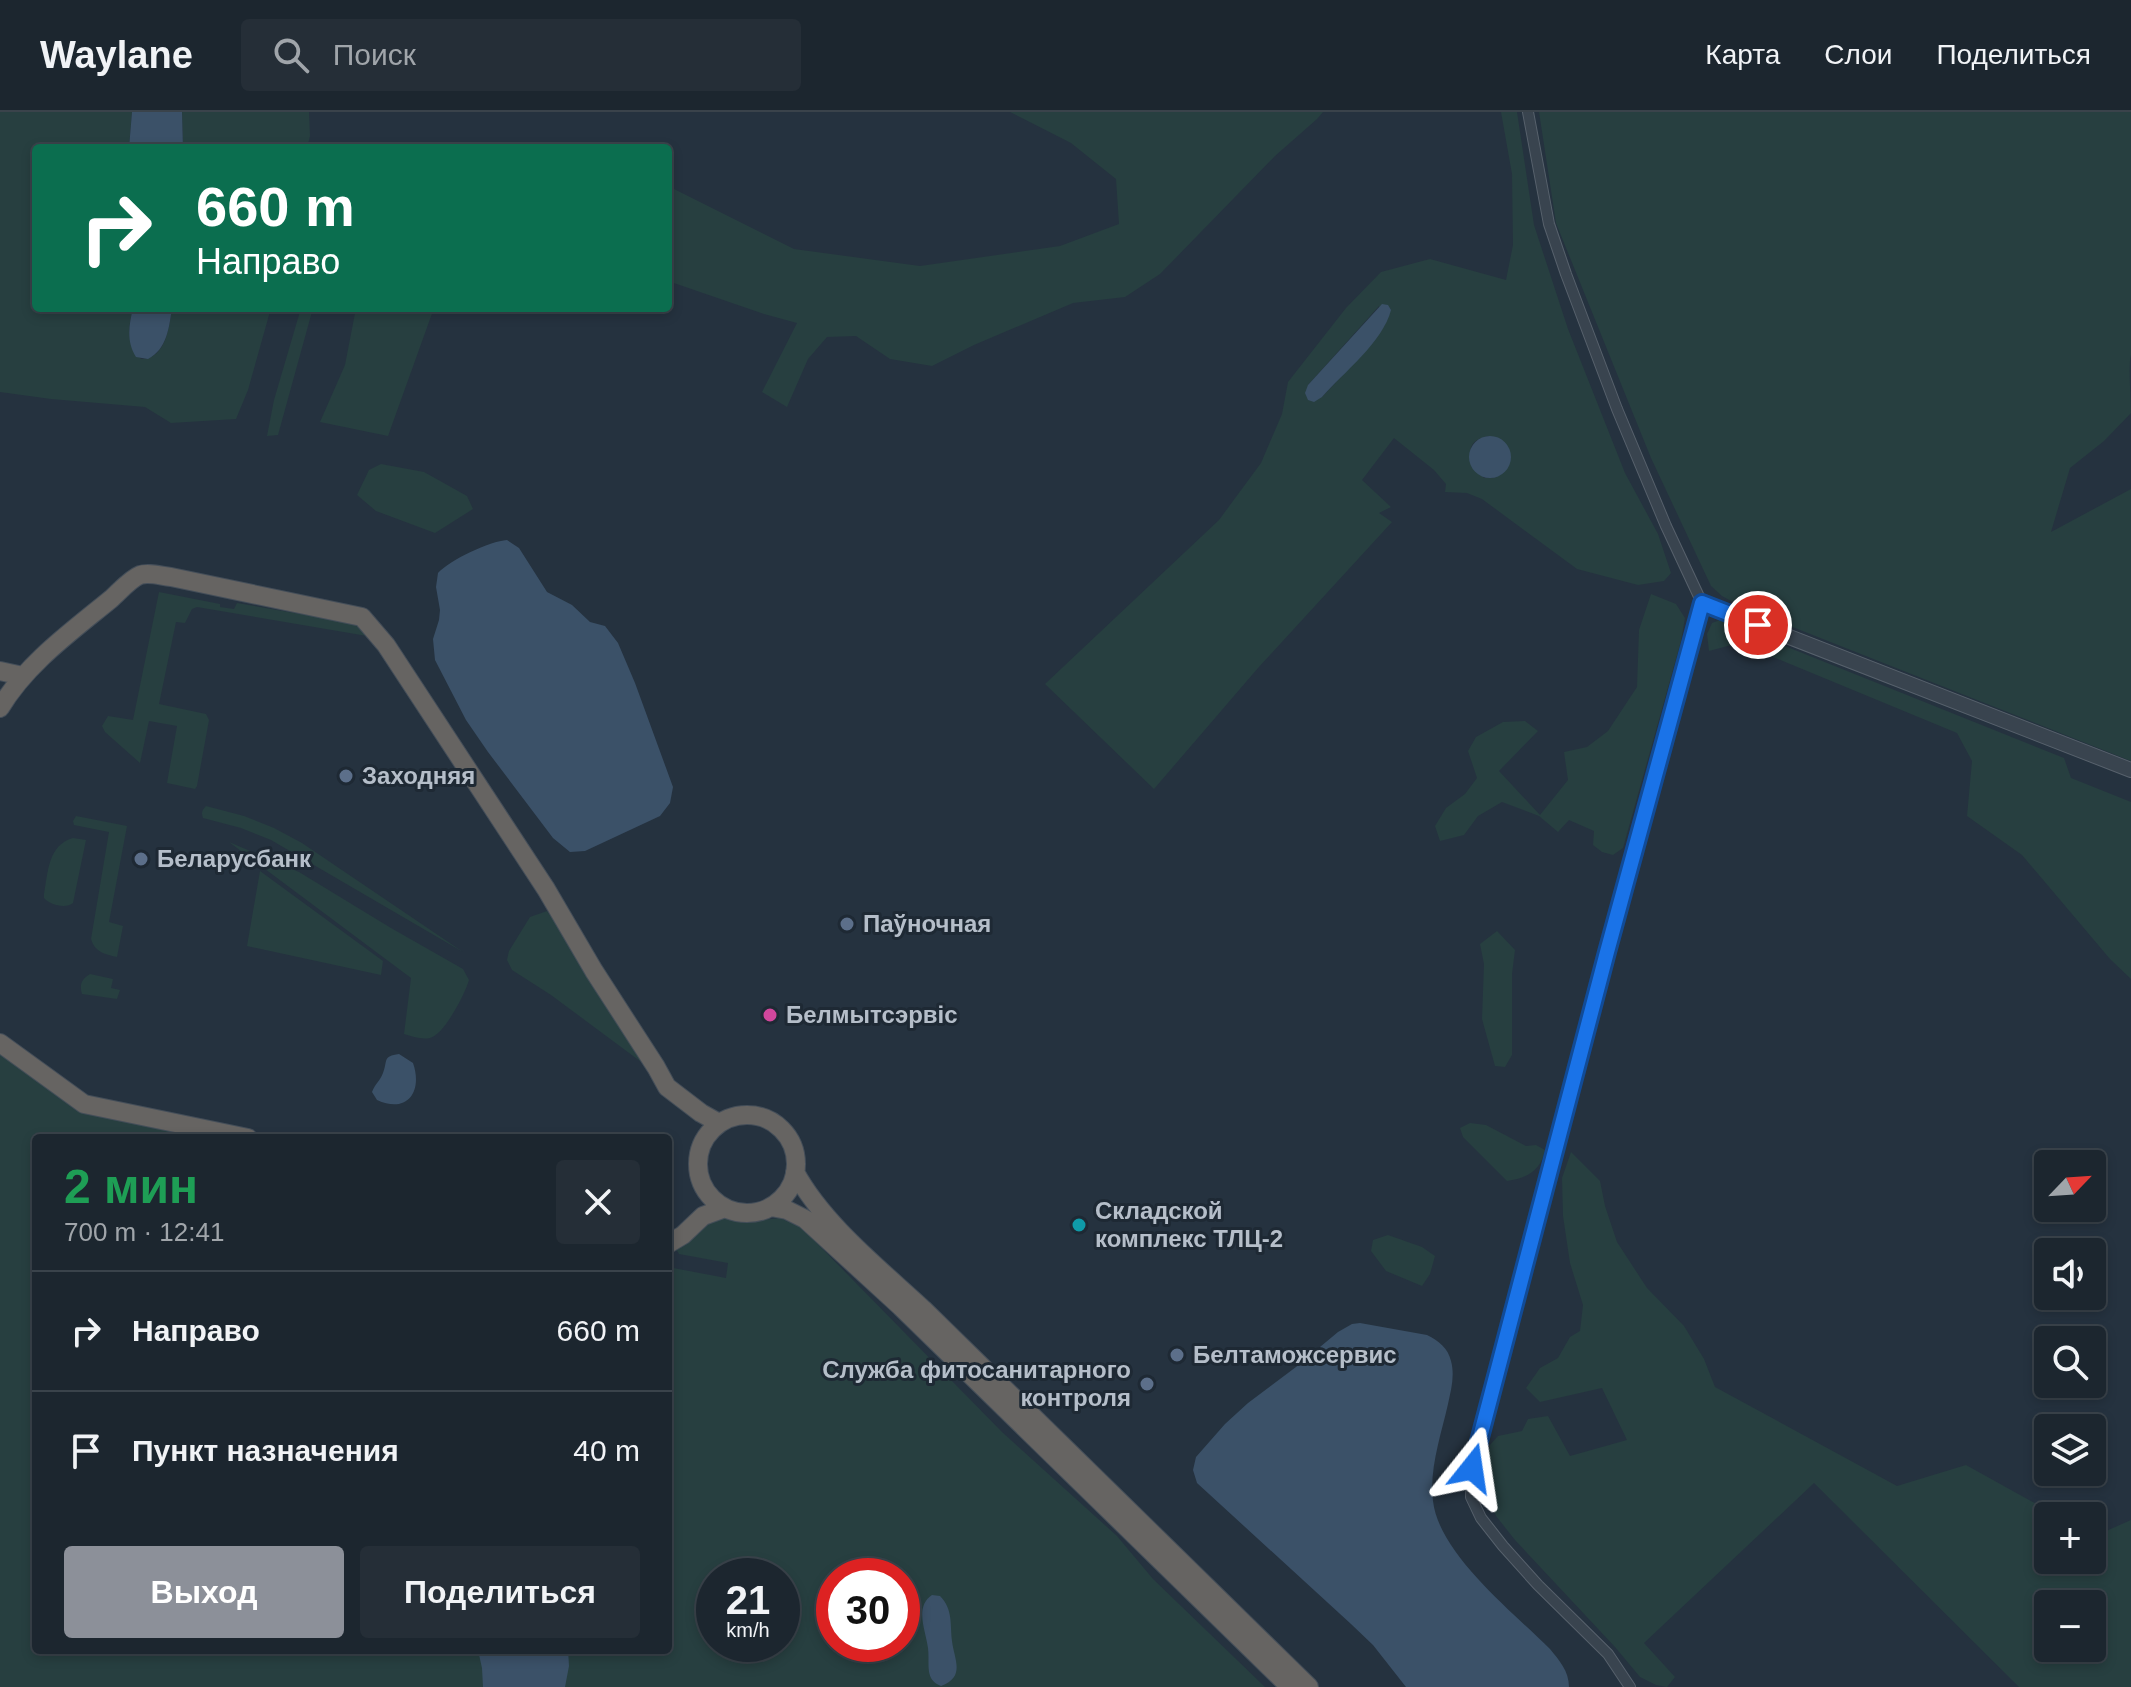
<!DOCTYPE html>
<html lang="ru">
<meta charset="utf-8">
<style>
:root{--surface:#1c262f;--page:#252e37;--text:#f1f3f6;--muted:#a0a5aa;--line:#3a434b;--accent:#8c9099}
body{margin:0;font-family:Arial,sans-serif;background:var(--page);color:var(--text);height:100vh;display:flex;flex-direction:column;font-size:30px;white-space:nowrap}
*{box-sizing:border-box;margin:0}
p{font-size:26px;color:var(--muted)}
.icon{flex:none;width:44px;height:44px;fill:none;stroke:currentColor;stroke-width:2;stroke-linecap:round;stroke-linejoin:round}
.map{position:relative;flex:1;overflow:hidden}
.details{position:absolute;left:32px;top:1022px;width:640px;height:520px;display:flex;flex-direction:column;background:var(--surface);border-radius:8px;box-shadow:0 4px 12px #0003,0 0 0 2px var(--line)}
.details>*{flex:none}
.top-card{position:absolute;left:32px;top:32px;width:640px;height:168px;border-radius:8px;box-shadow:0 4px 12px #0003,0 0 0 2px var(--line);background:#0b6e4f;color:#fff;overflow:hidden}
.needle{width:52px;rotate:65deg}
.controls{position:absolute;left:2034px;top:1038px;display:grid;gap:16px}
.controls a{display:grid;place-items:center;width:72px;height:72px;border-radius:8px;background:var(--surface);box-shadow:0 4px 12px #0003,0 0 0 2px var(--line);font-size:40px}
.speed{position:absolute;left:696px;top:1446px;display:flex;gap:16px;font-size:40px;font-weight:700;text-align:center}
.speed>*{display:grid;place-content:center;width:104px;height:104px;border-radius:50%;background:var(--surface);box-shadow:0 4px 12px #0003,0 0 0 2px var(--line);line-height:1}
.speed small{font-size:20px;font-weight:400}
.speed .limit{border:12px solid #d22;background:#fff;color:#111}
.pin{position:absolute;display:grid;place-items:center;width:68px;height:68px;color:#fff;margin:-34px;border:4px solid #fff;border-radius:50%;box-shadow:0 2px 8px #0007}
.me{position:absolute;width:88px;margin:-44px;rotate:15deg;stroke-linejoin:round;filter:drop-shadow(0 0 6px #0008)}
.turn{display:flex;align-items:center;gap:28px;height:168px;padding:0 32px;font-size:36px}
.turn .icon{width:104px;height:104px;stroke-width:2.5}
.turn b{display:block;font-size:56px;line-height:68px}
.round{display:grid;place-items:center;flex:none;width:84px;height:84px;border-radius:8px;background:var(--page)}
.headline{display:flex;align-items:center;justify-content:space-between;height:136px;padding:0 32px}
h1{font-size:48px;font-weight:700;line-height:60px;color:#1e9e55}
.cta{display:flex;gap:16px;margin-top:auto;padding:16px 32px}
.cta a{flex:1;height:92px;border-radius:8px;background:var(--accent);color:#fff;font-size:32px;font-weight:700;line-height:92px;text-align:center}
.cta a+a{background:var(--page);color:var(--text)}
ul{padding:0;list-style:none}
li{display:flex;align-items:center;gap:24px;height:120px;padding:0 32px;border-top:2px solid var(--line)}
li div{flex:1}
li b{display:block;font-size:30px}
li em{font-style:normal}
header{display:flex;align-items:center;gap:48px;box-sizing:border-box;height:112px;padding:0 40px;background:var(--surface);border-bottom:2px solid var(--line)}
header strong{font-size:38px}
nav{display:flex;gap:44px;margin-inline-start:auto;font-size:28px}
.search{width:560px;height:72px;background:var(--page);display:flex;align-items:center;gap:20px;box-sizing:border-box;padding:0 28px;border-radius:8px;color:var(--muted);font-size:30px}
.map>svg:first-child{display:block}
.green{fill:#273f40;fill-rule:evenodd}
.water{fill:#3b5168}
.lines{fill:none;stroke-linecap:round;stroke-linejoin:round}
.minor-casing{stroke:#57616c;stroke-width:12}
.tertiary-casing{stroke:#57616c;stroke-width:16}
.trunk-casing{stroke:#444e59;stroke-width:20}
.minor{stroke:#39444f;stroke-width:10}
.tertiary{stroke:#39444f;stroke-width:14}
.trunk{stroke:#666462;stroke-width:18}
.route-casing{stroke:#114b97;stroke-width:20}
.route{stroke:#1a73e8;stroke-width:14}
.service-dot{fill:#5c6f8a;stroke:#1e2934;stroke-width:3}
.hotel-dot{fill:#d1479c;stroke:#1e2934;stroke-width:3}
.culture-dot{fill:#0f9aa8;stroke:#1e2934;stroke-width:3}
.labels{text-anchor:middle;stroke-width:6;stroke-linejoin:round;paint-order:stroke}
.poi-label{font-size:24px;font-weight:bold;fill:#b5bec9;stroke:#1e2934;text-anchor:start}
</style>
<header>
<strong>Waylane</strong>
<div class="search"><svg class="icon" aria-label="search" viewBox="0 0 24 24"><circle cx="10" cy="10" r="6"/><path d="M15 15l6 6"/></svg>Поиск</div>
<nav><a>Карта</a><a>Слои</a><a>Поделиться</a></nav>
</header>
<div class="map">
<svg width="2131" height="1575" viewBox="0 0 2131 1575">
<rect width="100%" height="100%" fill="#25323f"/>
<path class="green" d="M0,0h132l-3,36h-93v160h97c-5,23 -7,32 8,51 25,0 28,-32 31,-51h99l-23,82 -12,29 -65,4 -26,-16 -94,-8 -51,-7z
M182,0h127l1,24 -3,12h-124z
M1010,0h313l-6,7 -42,37 -115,118 -35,23 -52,6 -99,42 -42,21 -42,-7 -34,-23 -29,1 -19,22 -21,48 -25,-15 35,-69 -33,-9 -96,-33v-95l126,63 126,17 140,-20 59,-22 -3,-45 -45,-36z
M1501,0h16l17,113 34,104 57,144 33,61 13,39 -7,8 -26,4 -61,-16 -95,-70 -15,-6 -22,-1 1,-8 -12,-14 -40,-32 -32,42 29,27 -12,6 13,9 -134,146 -104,121 -109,-105 174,-164 42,-57 21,-49 6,-32 58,-74 35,-36 49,-13 76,21 7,-35 -1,-71zM1379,194l6,19 -17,23 -46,49 -14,-12zM1488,324l12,4 -6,38h-10c-13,-16 -24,-36 4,-42z
M1539,0h592v243c-3,10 0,44 0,58l-27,28 -34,27 -19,64 80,-43v272l-389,-154 -20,-11 -11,-10 -60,-128 -95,-235z
M301,196h12l-35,127 -11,1 7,-36z
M356,196h78l-46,128 -68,-14 25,-57z
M381,352l43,8 43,24 6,13 -38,24 -59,-22 -19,-16 12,-25z
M159,480l61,12v3l14,2 3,-6 121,21 9,12 -170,-29 -5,2 -7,14 -9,-1 -17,82 47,10 3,6 -12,66 -2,3 -28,-6 10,-57 -28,-5 -9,42 -35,-31 -3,-6 6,-10 25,4z
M1651,482l25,10 9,14 -4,23 -58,207 -10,7 -11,-3 -9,-7 1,-14 -25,-11 -11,12 -19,-16 -37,-14 -24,14 -14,19 -24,6 -5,-15 11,-18 19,-14 12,-16 -9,-27 8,-14 27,-15 22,-1 13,10 -39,40 41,44 28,-35 -4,-28 23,-5 21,-16 29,-44 2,-57z
M1720,508l344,138 7,20 60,24v177l-21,-20 -88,-104 -55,-39 5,-55 -15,-28 -218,-90 -30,8 -2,-17 5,-11z
M206,694l38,10 30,12 28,15 161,109 -192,-112 -30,-12 -38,-10c-2,-5 -1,-8 3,-12z
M76,704l51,10 -18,96 14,4 -6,31c-13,-3 -22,-5 -26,-18l18,-107 -35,-7 -1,-4z
M73,726l13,2 -13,63c-7,6 -23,2 -29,-5v-4c4,-22 4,-49 29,-56z
M229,730l70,30 92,56 72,41 6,11c-4,14 -25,55 -39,58 -9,2 -18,-2 -26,-4l7,-56z
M260,759l123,90 -2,14 -134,-29z
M547,799l8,11 97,148 -101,-75 -39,-25 -5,-10 2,-9 21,-34z
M1497,819l18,19 -3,24v81l-7,12 -10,-1 -13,-47 2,-55 -4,-20z
M90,862l23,5 -2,9 9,2 -3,9 -35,-5c-3,-10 0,-15 8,-20z
M0,938l60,48 146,40h-170v512h632v-383l58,11 2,-15 -49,-9 -3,-5 7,-9 36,-24 33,5 28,-3 22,10 200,204 115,104 36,43 112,108h-1265zM714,1464h68v68h-68zM834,1464h68v68h-68z
M1470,1011l16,2 40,21 10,-1 9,5c-4,20 -17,28 -38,31l-44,-44 -3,-9z
M1571,1040l29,29 5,25 12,36 30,46 37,38 20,33 11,28 182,99 69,-21 92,51h-10v44h44v-25l3,1 36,-16v167h-112l-205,-204 -170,160 31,34 -8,10 -11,-2 -16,-8 -25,-30 -100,-107 -19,-24 -13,-34 7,-37 8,-9 24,-5 6,-12 20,-3 22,40 57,-16 -25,-52 -62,14 -14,-14 14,-20 18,-10 12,-21 10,-6 3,-26 -13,-42 -7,-47 -1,-38zM2048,1492h44v44h-44z
M1388,1123l34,12 13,9 -5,18 -8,12 -36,-15 -15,-20 2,-11z"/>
<path class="water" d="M132,0h50l1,36h-54z
M1382,192l6,1 3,5c-8,32 -48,63 -69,87l-8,5 -6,-2 -3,-7 3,-8z
M133,196h39c-3,20 -5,41 -24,51l-12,-2c-10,-16 -7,-32 -3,-49z
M1469 345a21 21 0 1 1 42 0a21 21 0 1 1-42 0Z
M507,428l12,8 28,44 25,13 18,17 15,4 13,17 17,40 38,104 -3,16 -10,13 -75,35 -15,1 -17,-14 -65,-86 -22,-32 -31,-60 -2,-21 6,-19 1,-10 -4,-23 2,-14c12,-13 52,-32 69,-33z
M399,942l14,9c10,29 -6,51 -36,37l-5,-8c3,-8 8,-11 11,-19 5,-12 -1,-17 16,-19z
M1360,1211l67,12c12,6 21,13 24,26 4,15 0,29 -3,43 -7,31 -19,65 -15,97 6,53 80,111 117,148 9,11 19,22 19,38h-163l-33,-42 -22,-21 -154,-141 -4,-13 3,-13 29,-33 23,-21 48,-36 42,-35 14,-8z
M932,1483l8,1c13,13 10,28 12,45 2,18 14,36 -11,45 -17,-6 -11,-23 -13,-38 -2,-17 -14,-41 4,-53z
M478,1538h90l1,16 -4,21h-82l-1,-19z"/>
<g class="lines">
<defs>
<path id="minor" d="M1528,0l21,112 17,50 51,135 49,117 36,77 -95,349 -135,516 -1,29 10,21 22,28 35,39 70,69 22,33"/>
<path id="tertiary" d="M1702,491l429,167"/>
<path id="trunk" d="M0,559l23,5
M0,596c26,-44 72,-77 111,-109 8,-7 19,-20 29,-24 9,-3 21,1 31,2l191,40 24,28 160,244 48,82 62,96 11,20 34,26 18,10
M0,931l84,61 164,34
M698 1052a49 49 0 1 1 98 0a49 49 0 1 1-98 0Z
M795,1060c28,52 85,97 128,137l386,378
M771,1095l16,3 18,9 96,88 389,380
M668,1132l15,-9 20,-19 22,-8"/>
</defs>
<use href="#minor" class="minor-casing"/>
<use href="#tertiary" class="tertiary-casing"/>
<use href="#trunk" class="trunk-casing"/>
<use href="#minor" class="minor"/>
<use href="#tertiary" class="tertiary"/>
<use href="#trunk" class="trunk"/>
</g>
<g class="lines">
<defs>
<path id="route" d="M1472,1356l135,-516 95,-349 56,22"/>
</defs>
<use href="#route" class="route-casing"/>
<use href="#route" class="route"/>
</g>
<g class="service-dot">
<circle cx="346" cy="664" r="8"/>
<circle cx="141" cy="747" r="8"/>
<circle cx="847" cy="812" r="8"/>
<circle cx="1177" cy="1243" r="8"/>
<circle cx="1147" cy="1272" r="8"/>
</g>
<circle class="hotel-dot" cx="770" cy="903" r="8"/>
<circle class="culture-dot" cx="1079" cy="1113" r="8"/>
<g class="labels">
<g class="poi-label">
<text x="362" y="672">Заходняя</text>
<text x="157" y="755">Беларусбанк</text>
<text x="863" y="820">Паўночная</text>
<text x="786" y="911">Белмытсэрвіс</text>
<text x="1095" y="1107">Складской<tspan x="1095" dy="28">комплекс ТЛЦ-2</tspan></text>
<text x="1193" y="1251">Белтаможсервис</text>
<text x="1131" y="1266" text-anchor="end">Служба фитосанитарного<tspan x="1131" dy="28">контроля</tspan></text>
</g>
</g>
</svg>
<div class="controls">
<a><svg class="needle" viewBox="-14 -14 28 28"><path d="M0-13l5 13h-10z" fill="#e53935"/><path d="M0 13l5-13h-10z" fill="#a0a5aa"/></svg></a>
<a><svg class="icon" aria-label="sound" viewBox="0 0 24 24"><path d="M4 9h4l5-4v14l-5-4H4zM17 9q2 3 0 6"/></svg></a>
<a><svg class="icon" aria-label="search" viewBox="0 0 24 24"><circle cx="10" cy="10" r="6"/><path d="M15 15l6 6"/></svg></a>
<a><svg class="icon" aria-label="layers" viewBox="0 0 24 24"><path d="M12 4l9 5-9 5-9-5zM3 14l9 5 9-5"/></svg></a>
<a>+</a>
<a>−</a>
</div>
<div class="speed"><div>21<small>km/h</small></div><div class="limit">30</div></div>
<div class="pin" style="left:1758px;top:513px;background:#d93025"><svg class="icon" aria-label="arrive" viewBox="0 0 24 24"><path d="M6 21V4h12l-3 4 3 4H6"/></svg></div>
<svg class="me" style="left:1472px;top:1356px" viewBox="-20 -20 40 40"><path d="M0-17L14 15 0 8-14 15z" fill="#1a73e8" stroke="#fff" stroke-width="4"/></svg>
<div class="top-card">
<div class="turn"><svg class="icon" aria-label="right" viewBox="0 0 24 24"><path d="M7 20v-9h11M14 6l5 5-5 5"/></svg><div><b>660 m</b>Направо</div></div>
</div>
<section class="details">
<div class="headline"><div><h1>2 мин</h1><p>700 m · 12:41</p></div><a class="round"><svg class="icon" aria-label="close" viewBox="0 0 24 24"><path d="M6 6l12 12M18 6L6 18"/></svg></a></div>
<ul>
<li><svg class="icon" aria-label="right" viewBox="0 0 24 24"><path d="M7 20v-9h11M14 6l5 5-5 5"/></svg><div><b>Направо</b></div><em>660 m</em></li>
<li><svg class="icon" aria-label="arrive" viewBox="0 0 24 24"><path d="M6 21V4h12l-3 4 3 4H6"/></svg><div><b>Пункт назначения</b></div><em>40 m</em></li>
</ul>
<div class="cta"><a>Выход</a><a>Поделиться</a></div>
</section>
</div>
